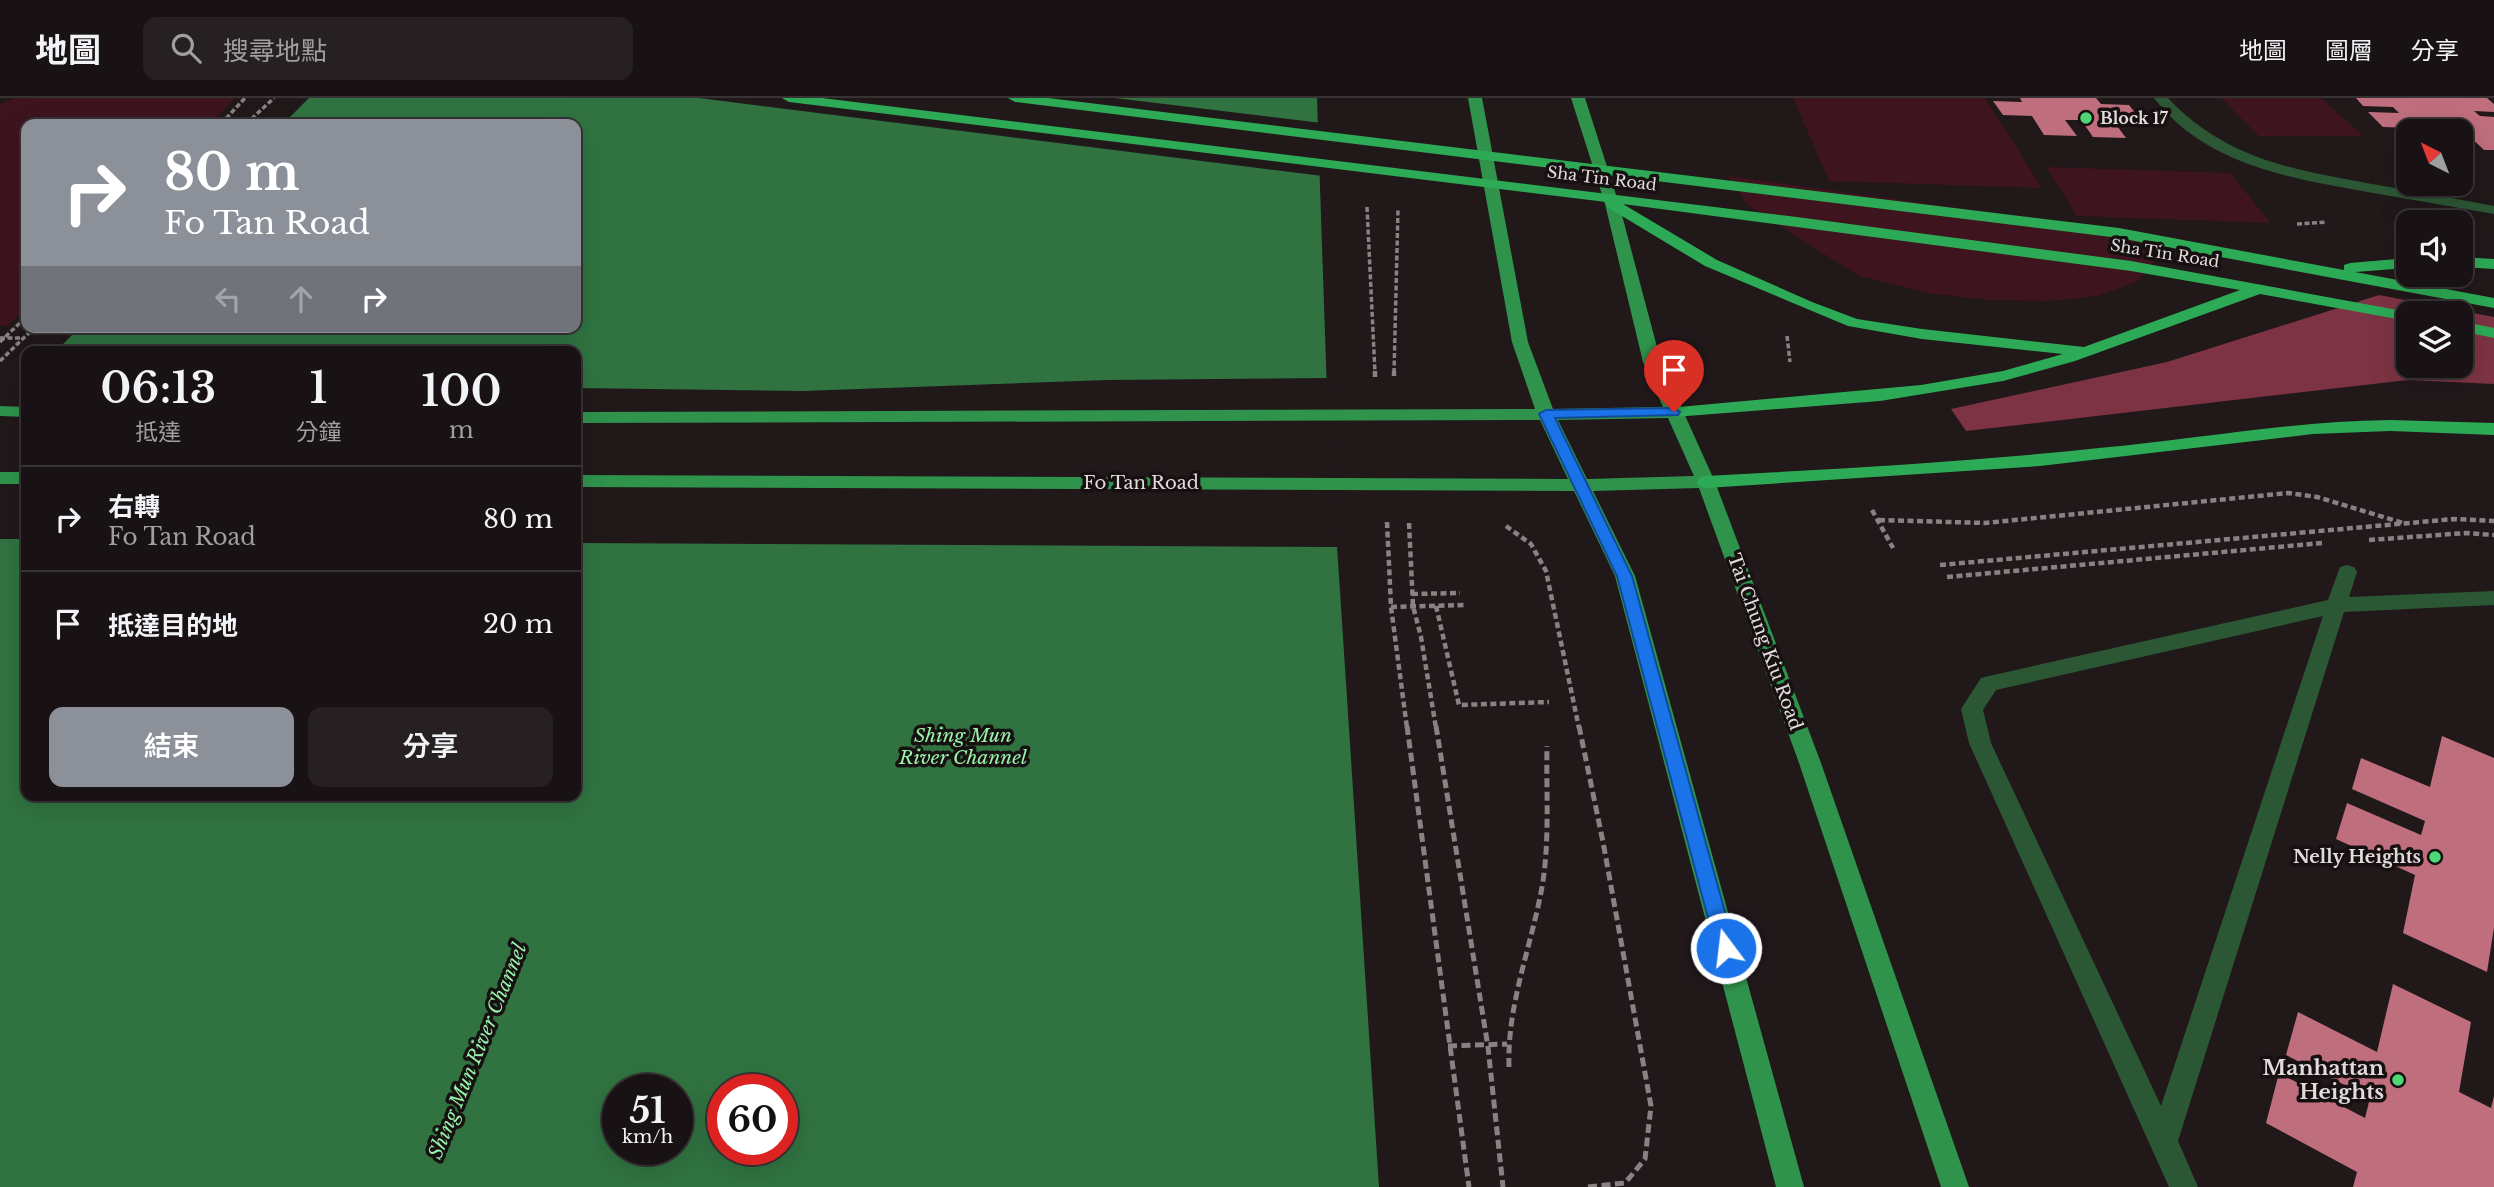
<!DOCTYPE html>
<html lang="zh-TW">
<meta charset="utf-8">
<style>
:root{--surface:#191214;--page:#262022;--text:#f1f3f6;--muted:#9f9ea0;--line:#373234;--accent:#8c9099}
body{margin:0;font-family:"Libre Baskerville","Noto Sans TC",serif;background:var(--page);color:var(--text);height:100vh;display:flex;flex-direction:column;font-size:26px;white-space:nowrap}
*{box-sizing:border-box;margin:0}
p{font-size:23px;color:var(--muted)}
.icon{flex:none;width:38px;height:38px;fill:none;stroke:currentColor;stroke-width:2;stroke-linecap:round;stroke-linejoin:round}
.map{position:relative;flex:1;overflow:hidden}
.drawer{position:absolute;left:21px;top:248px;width:560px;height:455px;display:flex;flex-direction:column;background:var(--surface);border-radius:14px;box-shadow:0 7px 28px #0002,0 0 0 2px var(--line)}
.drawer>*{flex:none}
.top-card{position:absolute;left:21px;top:21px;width:560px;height:214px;border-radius:14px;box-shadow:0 7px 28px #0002,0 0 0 2px var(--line);background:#8c9099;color:#fff;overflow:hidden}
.needle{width:46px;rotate:318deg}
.buttons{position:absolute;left:2396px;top:21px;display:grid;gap:14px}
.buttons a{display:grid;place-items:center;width:77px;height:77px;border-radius:14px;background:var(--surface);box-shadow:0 7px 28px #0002,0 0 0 2px var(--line);font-size:35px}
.speed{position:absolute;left:602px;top:976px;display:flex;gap:14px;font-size:35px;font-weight:700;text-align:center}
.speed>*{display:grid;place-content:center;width:91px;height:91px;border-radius:50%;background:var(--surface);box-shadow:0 7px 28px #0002,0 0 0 2px var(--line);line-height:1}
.speed small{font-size:18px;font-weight:400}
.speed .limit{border:10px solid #d22;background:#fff;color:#111}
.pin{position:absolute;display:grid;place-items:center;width:60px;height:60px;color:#fff;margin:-72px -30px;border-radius:50% 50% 50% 0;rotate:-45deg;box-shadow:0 0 7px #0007}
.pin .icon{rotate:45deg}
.me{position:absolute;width:77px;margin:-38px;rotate:345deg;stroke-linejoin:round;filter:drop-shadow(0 0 5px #0008)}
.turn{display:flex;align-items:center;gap:24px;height:147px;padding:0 28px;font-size:32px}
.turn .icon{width:91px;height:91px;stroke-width:2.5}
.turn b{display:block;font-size:49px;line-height:60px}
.lanes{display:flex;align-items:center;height:66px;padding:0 28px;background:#0003;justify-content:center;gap:35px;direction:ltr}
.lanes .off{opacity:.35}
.eta{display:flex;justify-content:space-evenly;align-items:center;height:119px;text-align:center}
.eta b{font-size:42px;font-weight:600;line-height:49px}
.button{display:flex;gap:14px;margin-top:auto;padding:14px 28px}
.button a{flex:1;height:80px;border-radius:14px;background:var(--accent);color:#fff;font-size:28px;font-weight:600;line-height:80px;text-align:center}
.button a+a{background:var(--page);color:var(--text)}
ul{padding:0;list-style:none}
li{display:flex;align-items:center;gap:21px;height:105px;padding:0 28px;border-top:2px solid var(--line)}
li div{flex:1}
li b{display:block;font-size:26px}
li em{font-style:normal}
header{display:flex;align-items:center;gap:42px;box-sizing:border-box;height:98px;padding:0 35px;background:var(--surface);border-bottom:2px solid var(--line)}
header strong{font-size:33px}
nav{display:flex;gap:38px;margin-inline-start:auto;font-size:24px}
.search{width:490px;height:63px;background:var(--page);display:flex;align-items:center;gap:18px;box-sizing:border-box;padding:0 24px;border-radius:14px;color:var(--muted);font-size:26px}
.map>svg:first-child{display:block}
.green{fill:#3e141e}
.forest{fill:#7d3343;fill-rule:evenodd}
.water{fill:#307341;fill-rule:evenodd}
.pier{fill:#21181a}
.building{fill:#bf6e7d}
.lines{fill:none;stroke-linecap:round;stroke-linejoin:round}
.path-far2{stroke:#898283;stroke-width:3.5;stroke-dasharray:5 2.5;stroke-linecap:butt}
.path-far1{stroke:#898283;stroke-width:4.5;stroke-dasharray:6 3.5;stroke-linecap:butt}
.path{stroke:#898283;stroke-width:5;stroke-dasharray:9 4.5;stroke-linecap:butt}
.minor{fill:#2c5735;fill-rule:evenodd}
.major{fill:#2f934c;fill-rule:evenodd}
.highway{fill:#2daa55;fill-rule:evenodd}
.route{fill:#1a73e8;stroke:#114b97;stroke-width:2}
.poi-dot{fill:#4fd675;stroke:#171011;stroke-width:2.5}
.labels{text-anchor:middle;stroke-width:7;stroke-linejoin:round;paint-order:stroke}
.far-poi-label{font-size:16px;font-weight:bold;fill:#e1dbdc;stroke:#171011;text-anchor:start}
.far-street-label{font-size:16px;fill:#e1dbdc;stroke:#171011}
.street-label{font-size:18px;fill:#e1dbdc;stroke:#171011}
.poi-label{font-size:18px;font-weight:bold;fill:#e1dbdc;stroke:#171011;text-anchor:end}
.water-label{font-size:19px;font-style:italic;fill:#97f3aa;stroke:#171011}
.near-poi-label{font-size:21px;font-weight:bold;fill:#e1dbdc;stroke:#171011;text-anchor:end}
</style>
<header>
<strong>地圖</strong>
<div class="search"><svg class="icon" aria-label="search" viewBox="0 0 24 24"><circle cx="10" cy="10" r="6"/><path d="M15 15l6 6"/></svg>搜尋地點</div>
<nav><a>地圖</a><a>圖層</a><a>分享</a></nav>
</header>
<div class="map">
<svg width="2494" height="1089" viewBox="0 0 2494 1089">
<rect width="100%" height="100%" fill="#21181a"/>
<path class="green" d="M16,0h219l-24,26h-185v183l-19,19h-7v-222z
M1793,0h192l57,90 -213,-7z
M2221,0h100l42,38h-104z
M2046,69l184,6 41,50 -194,-7z
M1728,78l445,62 -35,43 -40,15 -49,5 -60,-1 -61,-7 -69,-17 -112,-71z"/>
<path class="forest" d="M2379,197l115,22v67l-86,-4 -442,51 -15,-22 216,-47zM2408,215h52v53h-52z"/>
<path class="water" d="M309,0h1008l10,295 52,794h-1379v-780l26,-26v415h550v-444h-521l25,-25h496v-203h-293zM618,992h59v60h-59zM723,992h59v60h-59z"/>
<path class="pier" d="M699,0h416l207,25 1,53z
M1330,280l11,169 -765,-4v-155l227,3 305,-11z
M21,283h5v158h-26v-137z"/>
<path class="building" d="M2020,0h76l5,6 28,1 12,15 -29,-1 14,19 -33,-1 -12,-17h-16l12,16 -33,-1 -12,-19 -29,-1 -10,-14 29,1z
M2356,0h131l7,6v8l-20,-1 6,5 14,1v33h-10l-19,-18 -48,-1 -3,-3 -31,-1 -15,-15 31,1 -6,-6 -30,-1z
M2442,638l52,22v170l-7,44 -84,-39 12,-58 -79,-36 11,-36 74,32 4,-14 -73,-32 9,-31 69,29z
M2393,886l78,38 -12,70 32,16 3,-12v91h-141l4,-15 -91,-49 13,-50 86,45 5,-20 -84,-43 12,-43 79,40z"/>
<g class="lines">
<path class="path-far2" d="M221,26l24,-26
M246,26l28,-26
M1367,109l8,166
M2297,126l30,-2
M1787,238l3,26
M0,240h23
M0,244l26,-25
M0,263l35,-34
M1394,275l4,-164"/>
<path class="path-far1" d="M1375,273v6
M1394,278v-5
M1872,412l21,38
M1879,422l106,3 303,-30 29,4 86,26
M1387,424l4,85 16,121
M1409,425l4,83 8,31 15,91
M1506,428l25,18 15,27 33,157
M2369,442l97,-7 28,2
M1940,467l514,-46 40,2
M1947,479l375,-34
M1412,496l48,-1
M1436,508l23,99 90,-3
M1391,509l74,-2"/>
<path class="path" d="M1407,628l62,461
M1436,628l52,321 15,140
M1579,628l24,116 48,264 -6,53 -20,24 -37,4
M1448,948l59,-2
M1509,969c-2,-63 22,-119 33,-180 8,-46 4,-95 5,-141"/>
<path class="minor" d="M2154,0h14c57,61 126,72 204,86 41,7 81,14 122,22v8c-40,-7 -80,-14 -121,-21 -79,-14 -167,-27 -219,-95z
M2347,467l7,2 3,5 -8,25 145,-6v14l-150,7 -166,529 20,46h-29l-200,-444 -8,-34 20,-31 8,-2 339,-76 12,-33zM2323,518l-162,490 -170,-363 -8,-33 13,-20z"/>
<path class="major" d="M1468,0h14l46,244 25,67 110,-2 -20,-45 -38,-158 -34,-106h14l34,106 42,158 54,120 106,281 148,424h-28l-142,-424 -100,-275 -106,3 42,85 169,611h-28l-161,-611 -41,-85 -998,-4v-12l992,4 -28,-59 -964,3v-11l959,-3 -23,-67zM1668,320l26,58 -107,3 -29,-59z
M0,308l26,1v10l-26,-1z
M0,374h26v12h-26z"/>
<path class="highway" d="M782,0h40l967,118 342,45 283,52h-6v8l-148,-27 -185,67 -72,20 -123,20 -206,16 -9,-5 3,-4 253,-23 82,-14 60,-17 -141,-15 -74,-13 -143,-60 -98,-59 -1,-5 -817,-100zM1623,106l508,67 109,19 -156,57 -162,-18 -65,-10 -45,-17 -95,-42z
M1008,0h40l1071,130 225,42v-5l6,-2 58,-5v10l-53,4 139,26v10l-375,-70 -1104,-136z
M2460,159l34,2v10l-34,-2z
M2460,223l34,7v10l-34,-7z
M2390,322l104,3v12l-104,-4 -77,3 -273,32 -334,22 -7,-2 -2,-4 2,-4 7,-2c131,-7 262,-14 393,-28 98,-9 193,-27 291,-28z"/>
</g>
<path class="route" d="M1674,310l6,4 -2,3 -123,3 77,158 103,372 -2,6 -7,3 -7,-3 -3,-6 -99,-372 -78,-162 7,-4z"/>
<g class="poi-dot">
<circle cx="2086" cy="20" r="7"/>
<circle cx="2435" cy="759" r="7"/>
<circle cx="2398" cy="982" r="7"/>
</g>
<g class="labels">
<g class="far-poi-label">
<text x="2100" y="26">Block 17</text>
</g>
<g class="far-street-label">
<text transform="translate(1602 80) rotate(7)" y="6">Sha Tin Road</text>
<text transform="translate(2165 155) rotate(9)" y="6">Sha Tin Road</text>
</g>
<g class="street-label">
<text x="1141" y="391">Fo Tan Road</text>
<text transform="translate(1765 544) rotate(70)" y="6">Tai Chung Kiu Road</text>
</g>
<g class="poi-label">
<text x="2421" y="765">Nelly Heights</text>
</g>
<g class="water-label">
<text x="963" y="644">Shing Mun<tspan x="963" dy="22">River Channel</tspan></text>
<text transform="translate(477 953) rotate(-68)" y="7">Shing Mun River Channel</text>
</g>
<g class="near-poi-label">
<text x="2384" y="977">Manhattan<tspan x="2384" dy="24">Heights</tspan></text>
</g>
</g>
</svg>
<div class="buttons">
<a><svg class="needle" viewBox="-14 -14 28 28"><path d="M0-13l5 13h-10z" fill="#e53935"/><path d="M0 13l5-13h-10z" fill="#9f9ea0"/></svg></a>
<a><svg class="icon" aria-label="sound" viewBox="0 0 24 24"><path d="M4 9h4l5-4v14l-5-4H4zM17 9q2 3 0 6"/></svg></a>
<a><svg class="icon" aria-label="layers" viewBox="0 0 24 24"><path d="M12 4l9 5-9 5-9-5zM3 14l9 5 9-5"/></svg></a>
</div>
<div class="speed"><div>51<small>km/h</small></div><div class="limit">60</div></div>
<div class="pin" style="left:1674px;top:314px;background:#d93025"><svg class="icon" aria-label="arrive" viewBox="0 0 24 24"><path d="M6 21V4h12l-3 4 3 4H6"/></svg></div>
<svg class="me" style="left:1726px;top:850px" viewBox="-20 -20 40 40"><circle r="17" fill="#1a73e8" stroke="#fff" stroke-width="3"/><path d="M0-11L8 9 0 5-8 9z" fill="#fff"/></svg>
<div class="top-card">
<div class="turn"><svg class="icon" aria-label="right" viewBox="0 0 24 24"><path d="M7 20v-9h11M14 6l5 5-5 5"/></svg><div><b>80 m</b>Fo Tan Road</div></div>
<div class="lanes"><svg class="icon off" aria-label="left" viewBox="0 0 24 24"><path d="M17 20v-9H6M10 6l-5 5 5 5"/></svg><svg class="icon off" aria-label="ahead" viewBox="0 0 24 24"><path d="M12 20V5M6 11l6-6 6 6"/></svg><svg class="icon" aria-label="right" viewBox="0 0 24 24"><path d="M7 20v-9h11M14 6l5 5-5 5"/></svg></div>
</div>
<section class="drawer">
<div class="eta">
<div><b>06:13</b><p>抵達</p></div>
<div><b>1</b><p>分鐘</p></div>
<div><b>100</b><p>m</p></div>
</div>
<ul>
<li><svg class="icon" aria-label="right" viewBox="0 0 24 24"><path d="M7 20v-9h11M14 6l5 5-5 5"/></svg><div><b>右轉</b><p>Fo Tan Road</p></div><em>80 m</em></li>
<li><svg class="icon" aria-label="arrive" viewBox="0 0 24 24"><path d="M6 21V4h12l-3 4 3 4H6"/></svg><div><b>抵達目的地</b></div><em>20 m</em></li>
</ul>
<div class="button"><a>結束</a><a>分享</a></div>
</section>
</div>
